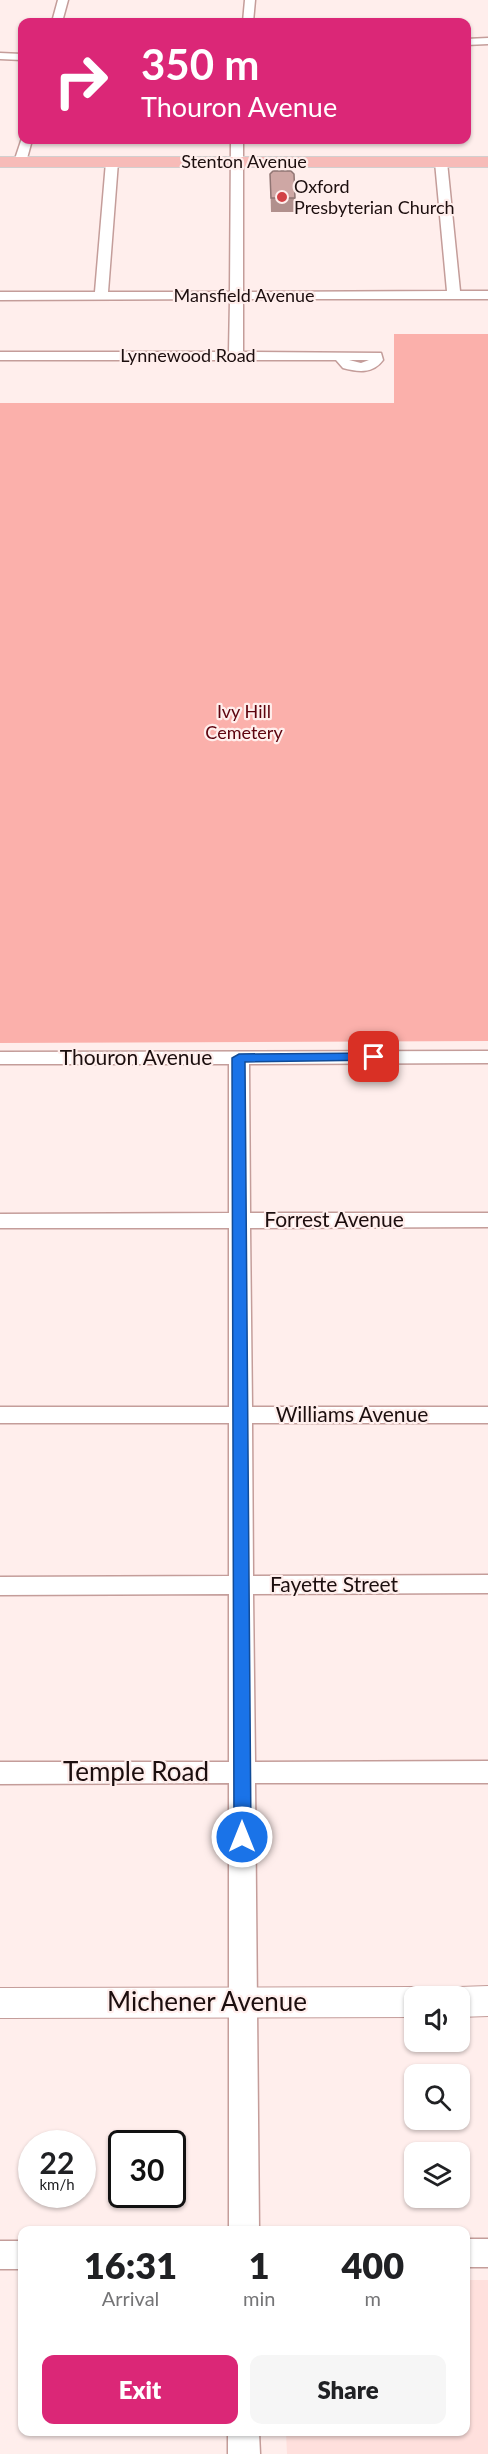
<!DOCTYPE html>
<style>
:root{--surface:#fff;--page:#f6f6f6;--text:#202124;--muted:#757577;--accent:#db2777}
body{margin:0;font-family:Lato,sans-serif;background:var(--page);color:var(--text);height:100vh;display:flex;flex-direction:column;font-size:22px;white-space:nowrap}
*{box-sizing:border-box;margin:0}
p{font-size:20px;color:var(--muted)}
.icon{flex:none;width:33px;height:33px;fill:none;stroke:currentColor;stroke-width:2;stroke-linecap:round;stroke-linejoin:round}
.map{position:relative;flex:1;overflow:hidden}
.panel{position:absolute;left:18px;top:2226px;width:452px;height:210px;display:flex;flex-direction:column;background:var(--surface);border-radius:12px;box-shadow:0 2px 4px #0004}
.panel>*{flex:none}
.top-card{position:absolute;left:18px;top:18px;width:453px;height:126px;border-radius:12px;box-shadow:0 2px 4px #0004;background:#db2777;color:#fff;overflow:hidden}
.buttons{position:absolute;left:404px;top:1986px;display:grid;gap:12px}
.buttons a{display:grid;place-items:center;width:66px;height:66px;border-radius:12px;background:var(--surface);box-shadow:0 2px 4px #0004;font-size:30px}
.speed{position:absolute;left:18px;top:2130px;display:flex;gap:12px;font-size:30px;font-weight:700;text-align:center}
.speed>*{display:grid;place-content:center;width:78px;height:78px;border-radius:50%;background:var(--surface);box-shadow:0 2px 4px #0004;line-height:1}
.speed small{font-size:15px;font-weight:400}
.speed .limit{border:3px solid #111;border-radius:9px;background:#fff;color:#111}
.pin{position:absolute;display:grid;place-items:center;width:51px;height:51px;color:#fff;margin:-26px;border-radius:12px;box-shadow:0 3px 9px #0006}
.me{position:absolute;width:66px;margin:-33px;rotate:0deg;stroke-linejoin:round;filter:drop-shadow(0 0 4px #0008)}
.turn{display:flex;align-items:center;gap:21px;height:126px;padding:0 24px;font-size:27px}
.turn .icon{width:78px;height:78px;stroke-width:2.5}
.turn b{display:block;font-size:42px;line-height:51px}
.eta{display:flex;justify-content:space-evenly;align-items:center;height:102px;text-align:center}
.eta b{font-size:36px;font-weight:800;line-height:42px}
.cta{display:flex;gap:12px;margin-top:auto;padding:12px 24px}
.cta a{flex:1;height:69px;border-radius:12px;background:var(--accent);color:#fff;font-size:24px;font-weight:800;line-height:69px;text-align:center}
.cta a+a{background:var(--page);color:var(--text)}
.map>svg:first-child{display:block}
.built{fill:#ffe0dd}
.green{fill:#fbb0ab}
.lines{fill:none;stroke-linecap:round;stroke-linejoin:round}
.minor-casing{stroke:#c49d9a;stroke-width:3}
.tertiary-casing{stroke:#c49d9a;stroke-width:2}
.primary-casing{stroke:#d2cfcf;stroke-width:2}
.minor{fill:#fff;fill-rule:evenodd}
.tertiary{fill:#fff;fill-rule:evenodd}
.primary{fill:#f7bbb8;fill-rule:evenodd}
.wall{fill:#b1908d}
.building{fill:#cea7a4;stroke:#907573;stroke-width:1.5}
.route{fill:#1a73e8;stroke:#114b97;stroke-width:1.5}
.poi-dot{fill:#d24246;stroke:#ffeeec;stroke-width:2}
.labels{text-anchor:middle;stroke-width:4.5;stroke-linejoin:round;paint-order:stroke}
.far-street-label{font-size:18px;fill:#1c0e0e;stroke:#ffeeec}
.far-poi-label{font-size:18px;fill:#1c0e0e;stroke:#ffeeec;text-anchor:start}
.far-park-label{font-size:18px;fill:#5d030e;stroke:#ffeeec}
.street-label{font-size:21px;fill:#1c0e0e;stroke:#ffeeec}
.near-street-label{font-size:26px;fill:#1c0e0e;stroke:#ffeeec}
</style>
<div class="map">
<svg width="488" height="2454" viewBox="0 0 488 2454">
<rect width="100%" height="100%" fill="#ffeeec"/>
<path class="built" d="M465,2280h23v174h-201l-1,-22h179z"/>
<path class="green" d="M394,334h94v707l-488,2v-640h394z"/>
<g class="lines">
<defs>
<path id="minor" d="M58,0h10l-6,22h-10z
M245,0h10l-2,22h-10z
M488,38v6l-22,1v-6z
M0,53l22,1v6l-22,-1z
M22,138l10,2 -6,22 -6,4 -6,-4z
M231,140h12v152l204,-1 -12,-129 6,-4 6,4 13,129h28v8h-245v53l138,1 2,7c-10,14 -25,12 -40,8l-7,-8h-336v-8h229l1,-53 -230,1v-8h95l11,-130 6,-4 6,4 -10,130h122zM349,360h20l-8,3z
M488,1051v12l-239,1 1,149h238v14l-238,1 2,179h236v16h-236l1,153 235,-1v18l-235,1 2,168 233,-1v22h-233l4,447h-30v-447l-229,1v-22h229v-168l-229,1v-18l229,-1v-153h-229v-16h229v-179h-229v-14l229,-1v-149h-229v-12z
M465,2239h23v28h-23z
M0,2241h22v28h-22z
M228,2432h31l1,22h-32z"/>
<path id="tertiary" d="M488,1986v30l-29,1v-21h-14l2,-5 12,-4z
M414,1987l12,4 2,5h-14v21l-414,1v-30z"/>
<path id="primary" d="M0,157h488v10h-488z"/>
</defs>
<use href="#minor" class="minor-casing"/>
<use href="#tertiary" class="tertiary-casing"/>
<use href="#primary" class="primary-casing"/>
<use href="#minor" class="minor"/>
<use href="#tertiary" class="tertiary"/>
<use href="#primary" class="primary"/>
</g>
<path class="wall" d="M270,174l25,24 -1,14h-23z"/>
<path class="building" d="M273,171h18l3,3 1,24h-24l-1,-24z"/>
<path class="route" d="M374,1053l7,4 -2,3 -134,2 6,775 -3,5 -6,3 -6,-3 -2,-5 -2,-779 7,-4z"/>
<circle class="poi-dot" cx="282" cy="197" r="6"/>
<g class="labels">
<g class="far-street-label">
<text x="244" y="168">Stenton Avenue</text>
<text x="244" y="302">Mansfield Avenue</text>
<text x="188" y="362">Lynnewood Road</text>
</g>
<g class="far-poi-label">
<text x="294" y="193">Oxford<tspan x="294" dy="21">Presbyterian Church</tspan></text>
</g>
<g class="far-park-label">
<text x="244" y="718">Ivy Hill<tspan x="244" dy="21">Cemetery</tspan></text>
</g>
<g class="street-label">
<text x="136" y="1065">Thouron Avenue</text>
<text x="334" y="1227">Forrest Avenue</text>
<text x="352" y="1422">Williams Avenue</text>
<text x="334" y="1592">Fayette Street</text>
</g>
<g class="near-street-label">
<text x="136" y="1781">Temple Road</text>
<text x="207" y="2011">Michener Avenue</text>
</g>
</g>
</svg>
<div class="buttons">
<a><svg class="icon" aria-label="sound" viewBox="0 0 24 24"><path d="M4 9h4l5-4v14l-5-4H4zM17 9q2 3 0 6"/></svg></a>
<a><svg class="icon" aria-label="search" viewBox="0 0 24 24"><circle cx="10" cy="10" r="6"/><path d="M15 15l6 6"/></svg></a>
<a><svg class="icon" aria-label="layers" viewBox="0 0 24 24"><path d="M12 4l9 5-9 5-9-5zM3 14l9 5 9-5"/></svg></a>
</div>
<div class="speed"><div>22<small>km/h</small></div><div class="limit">30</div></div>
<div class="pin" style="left:374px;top:1057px;background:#d93025"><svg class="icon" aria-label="arrive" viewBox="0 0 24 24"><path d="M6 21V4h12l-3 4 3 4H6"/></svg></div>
<svg class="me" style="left:242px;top:1837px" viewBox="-20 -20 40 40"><circle r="17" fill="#1a73e8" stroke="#fff" stroke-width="3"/><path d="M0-11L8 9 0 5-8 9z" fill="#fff"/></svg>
<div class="top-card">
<div class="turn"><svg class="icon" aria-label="right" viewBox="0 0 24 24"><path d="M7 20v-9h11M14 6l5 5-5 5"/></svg><div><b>350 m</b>Thouron Avenue</div></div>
</div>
<section class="panel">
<div class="eta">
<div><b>16:31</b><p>Arrival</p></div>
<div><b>1</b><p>min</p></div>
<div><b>400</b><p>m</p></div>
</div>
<div class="cta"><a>Exit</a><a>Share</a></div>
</section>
</div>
